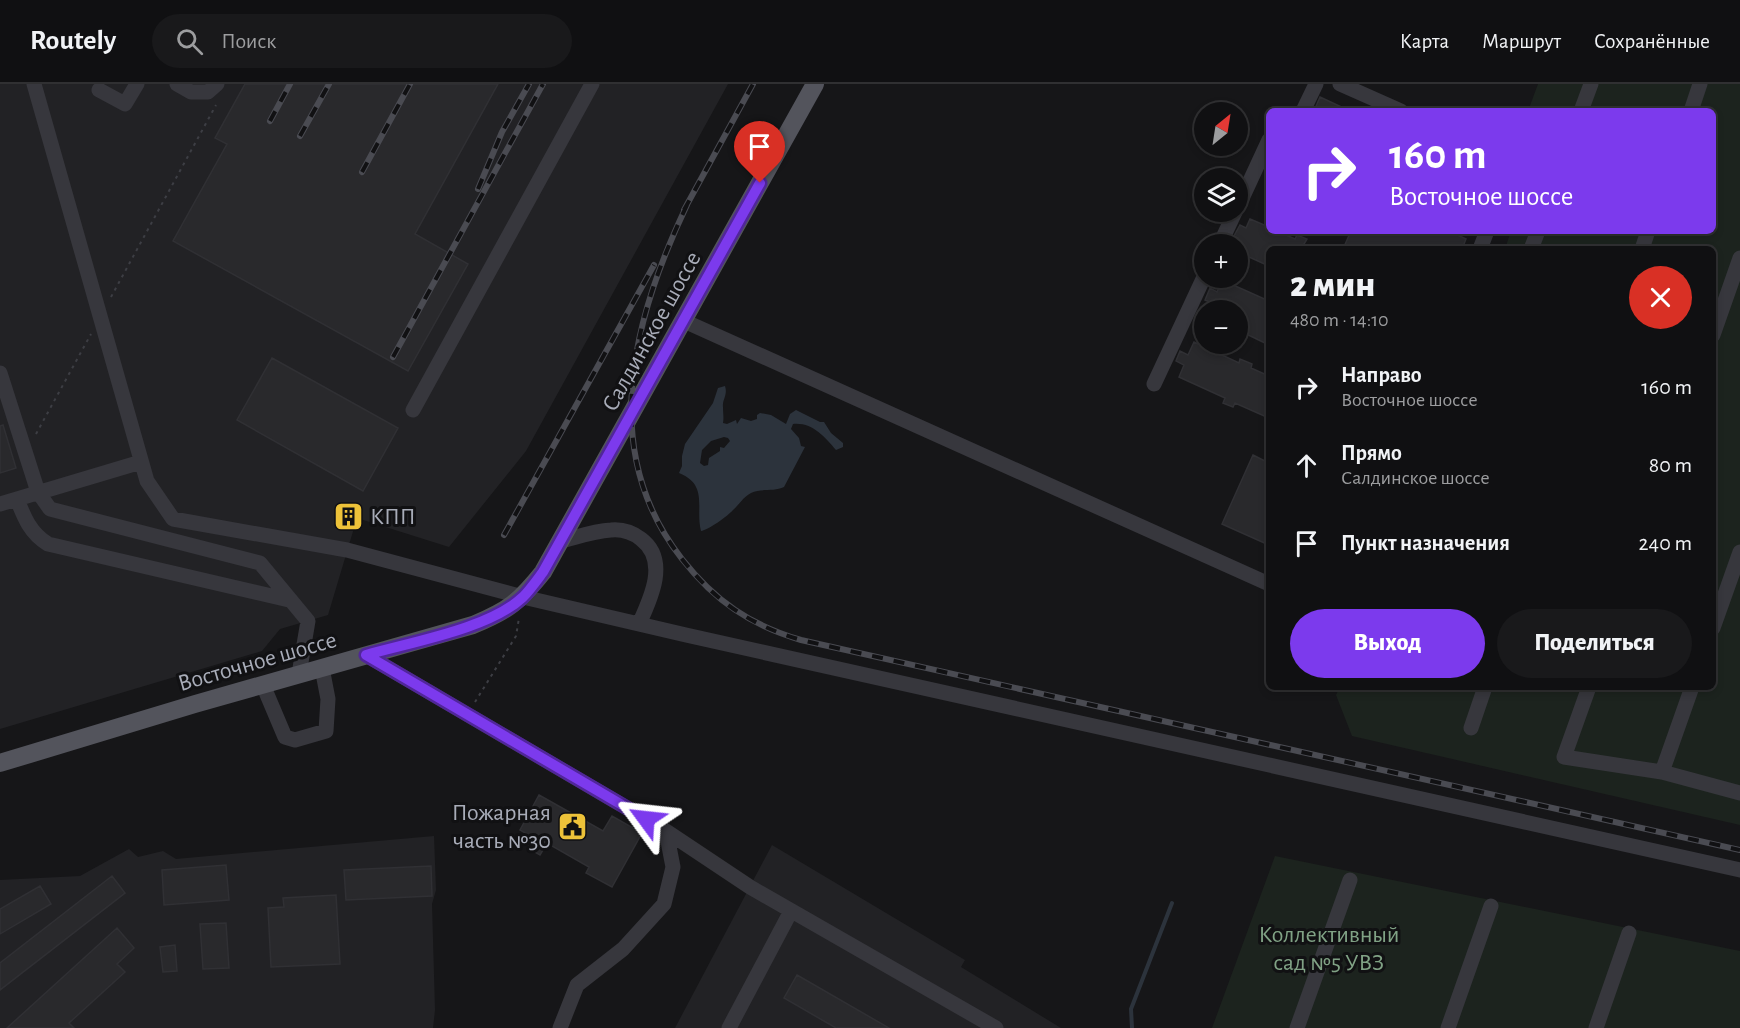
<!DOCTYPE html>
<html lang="ru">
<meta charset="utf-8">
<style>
:root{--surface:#101012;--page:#19191b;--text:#f1f3f6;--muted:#9c9d9f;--line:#303032;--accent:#7c3aed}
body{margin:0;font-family:"Alegreya Sans",sans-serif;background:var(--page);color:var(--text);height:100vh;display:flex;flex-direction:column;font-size:22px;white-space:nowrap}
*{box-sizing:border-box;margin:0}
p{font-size:20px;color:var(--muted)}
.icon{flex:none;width:33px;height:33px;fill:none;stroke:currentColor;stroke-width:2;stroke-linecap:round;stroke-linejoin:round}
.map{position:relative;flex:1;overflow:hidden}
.panel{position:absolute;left:1266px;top:162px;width:450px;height:444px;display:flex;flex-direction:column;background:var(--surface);border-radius:9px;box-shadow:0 3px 9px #0003,0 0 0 2px var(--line)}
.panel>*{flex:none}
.banner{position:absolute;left:1266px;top:24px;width:450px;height:126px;border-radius:9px;box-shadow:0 3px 9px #0003,0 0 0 2px var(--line);background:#7c3aed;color:#fff;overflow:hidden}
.needle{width:39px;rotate:30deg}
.controls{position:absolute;left:1194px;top:18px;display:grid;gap:12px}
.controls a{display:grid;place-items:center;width:54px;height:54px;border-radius:50%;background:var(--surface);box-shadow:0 3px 9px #0003,0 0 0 2px var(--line);font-size:30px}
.pin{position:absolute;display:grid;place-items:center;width:51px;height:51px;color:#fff;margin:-62px -26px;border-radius:50% 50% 50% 0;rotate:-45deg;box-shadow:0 0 6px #0007}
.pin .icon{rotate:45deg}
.me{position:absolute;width:66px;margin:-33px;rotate:300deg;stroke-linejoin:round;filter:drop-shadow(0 0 4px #0008)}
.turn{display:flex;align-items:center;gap:21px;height:126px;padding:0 24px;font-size:27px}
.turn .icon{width:78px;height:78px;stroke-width:2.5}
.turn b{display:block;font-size:42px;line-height:51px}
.round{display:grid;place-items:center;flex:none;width:63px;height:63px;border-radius:32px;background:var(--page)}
.overview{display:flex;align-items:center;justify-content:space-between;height:102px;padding:0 24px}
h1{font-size:36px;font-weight:800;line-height:45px}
.button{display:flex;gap:12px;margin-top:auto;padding:12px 24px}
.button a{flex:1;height:69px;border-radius:36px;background:var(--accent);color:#fff;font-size:24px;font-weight:800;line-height:69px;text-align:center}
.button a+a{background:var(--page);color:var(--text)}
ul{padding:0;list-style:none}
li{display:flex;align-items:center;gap:18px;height:78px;padding:0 24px}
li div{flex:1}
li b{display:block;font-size:22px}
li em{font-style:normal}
header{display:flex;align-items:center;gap:36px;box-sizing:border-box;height:84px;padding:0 30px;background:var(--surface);border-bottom:2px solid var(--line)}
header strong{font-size:28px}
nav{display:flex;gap:33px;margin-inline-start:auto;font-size:21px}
.search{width:420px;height:54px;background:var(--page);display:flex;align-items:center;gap:15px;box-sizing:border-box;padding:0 21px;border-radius:33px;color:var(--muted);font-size:22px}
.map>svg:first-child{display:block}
.built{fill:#222225}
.green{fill:#1c231e}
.water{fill:#2c333c;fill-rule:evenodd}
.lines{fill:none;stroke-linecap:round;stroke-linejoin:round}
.stream{stroke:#2c333c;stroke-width:4}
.building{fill:#29292c;stroke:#303034;stroke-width:1.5}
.path{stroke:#3d3e44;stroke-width:2;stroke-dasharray:3 4.5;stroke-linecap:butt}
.minor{stroke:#37373d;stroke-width:15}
.major{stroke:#53545c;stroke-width:18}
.rail-casing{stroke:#4a4b52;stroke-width:6}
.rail{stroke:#111113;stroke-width:4;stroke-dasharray:11;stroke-linecap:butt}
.route-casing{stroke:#51269a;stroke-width:15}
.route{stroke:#7c3aed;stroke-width:10}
.labels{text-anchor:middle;stroke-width:6;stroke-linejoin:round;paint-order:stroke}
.street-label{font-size:24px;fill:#a8acb8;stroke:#111113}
.poi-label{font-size:24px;fill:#a8acb8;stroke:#111113;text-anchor:start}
.park-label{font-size:24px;fill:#80a285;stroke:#111113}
</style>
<header>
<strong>Routely</strong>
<div class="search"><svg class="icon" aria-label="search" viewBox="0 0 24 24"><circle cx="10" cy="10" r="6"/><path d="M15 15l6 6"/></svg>Поиск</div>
<nav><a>Карта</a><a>Маршрут</a><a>Сохранённые</a></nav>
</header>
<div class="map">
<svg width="1740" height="944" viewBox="0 0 1740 944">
<rect width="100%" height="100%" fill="#161618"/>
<path class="built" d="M0,0h728l-202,367 -77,96 -92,-29 -29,97 -48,14 -18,22 -262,78z
M434,752l2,54 -4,14 3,106 -2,18h-433v-148l80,-4 49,-27 9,8 25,-6 13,8z
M772,761l193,115 -4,7 100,61h-386z"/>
<path class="green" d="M1538,0h202v741l-388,-89 -16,-41 4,-8h373v-438h-208l6,-18h202v-120h-185z
M1275,772l465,95v77h-528z"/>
<path class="water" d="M725,302c3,9 -3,14 -2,21 0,7 1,10 0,16l4,1 9,-4 1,4 4,-6 10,3 6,-2v-4l3,-2 11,2 15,9 4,-10 6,-4 24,12h4l7,11 12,10v4l-7,3c-11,-13 -24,-28 -43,-26l-2,5 8,9 2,8 4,1 -21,40c-10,5 -23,1 -33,6 -8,4 -12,12 -18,17 -5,6 -25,20 -32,21 -6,-23 8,-46 -22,-58l3,-7v-10l3,-12 28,-41 5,-15zM724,353l4,1 2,3 -6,7 -4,-1v4l-11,7 -1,7 -4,1 -4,-3 2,-13 9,-9z"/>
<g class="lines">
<path class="stream" d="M1132,944l-1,-19 41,-106"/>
</g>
<path class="building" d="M245,0h253l-83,150 53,30 -60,107 -235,-130 54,-97 -12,-6z
M1320,13l30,14h-36z
M1250,135l19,8v4h8l18,8 2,-4 10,4 -3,5 12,5h-47v17l-31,-14v-14l-4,-2 6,-11 6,3z
M1351,147h98l17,8 -4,10h-119z
M1222,196l47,21v44l-31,-15v-20h-29l3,-7 -7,-3 5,-12 7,4z
M1194,258l45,21 1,-4 12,5 -1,4 18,8v42l-34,-15 -2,4 -10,-4 2,-5 -46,-21 5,-12 -8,-4 4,-10 8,4z
M272,274l126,70 -35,63 -126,-71z
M3,341l13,43 -16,5v-47z
M1253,371l16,8v82l-47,-21z
M345,421l14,4 -5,17 -14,-4z
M539,711l64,36 9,-15 30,17 -30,54 -26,-14 3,-6 -42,-24 -7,12 -12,-7 6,-10 -14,-8z
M226,781l3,35 -65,5 -2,-35z
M431,782l1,30 -86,4 -2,-30z
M112,792l13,17 -125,97v-27z
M40,802l11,18 -51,30v-25z
M336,811l4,69 -69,3 -3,-59 16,-1 -1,-9z
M226,839l3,45 -26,1 -3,-45z
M117,844l17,20 -17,16 8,8 -56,51 5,5h-67z
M175,861l2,26 -14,1 -3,-25z
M797,891l92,53h-53l-52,-30z"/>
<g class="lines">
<path class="path" d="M111,213l105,-192
M36,350l55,-100
M475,618l41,-66 3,-18"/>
<path class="minor" d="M34,0l113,397 26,38 174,31 176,47 163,38 1054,235
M177,0l14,8h17l9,-8
M1340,0l61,27
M99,6l26,14 12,-20
M1303,27l13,-27
M1581,27l10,-27
M1691,27l9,-27
M1238,123l31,-67
M1220,160l15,-32
M1480,165l7,-18
M1531,165l7,-18
M1642,165l6,-18
M684,237l585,263
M1713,251l27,-77
M0,289l38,119 12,17 210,54 48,58 -9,53
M1154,300l50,-107
M413,326l179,-326
M17,415c7,18 13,34 31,45l241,56
M0,420l141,-42
M561,457c16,-4 33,-10 50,-11 11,-1 21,2 30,9 28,21 10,59 -2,85
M1713,544l27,-76
M366,571l300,176 84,56 246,141
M263,601l22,52 10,3 31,-9 2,-32 -6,-31
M1589,603l-25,70 98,15 78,21
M1471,644l14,-41
M1662,688l30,-85
M560,944l17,-43 46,-36 41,-45 9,-37 -7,-36
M729,944l62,-117
M1297,944l53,-148
M1448,944l43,-122
M1596,944l33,-95"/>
<path class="major" d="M0,679l195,-59 278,-79c36,-15 46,-23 70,-53l272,-488"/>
<defs>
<path id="rail" d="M270,37l20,-37
M300,52l29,-52
M362,88l48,-88
M478,105l24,-57 27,-48
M687,121c-54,113 -90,246 -5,354 33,42 68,66 119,81l939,210
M684,126l69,-126
M393,273l150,-273
M504,451l150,-270"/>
</defs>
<use href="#rail" class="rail-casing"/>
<use href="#rail" class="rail"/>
</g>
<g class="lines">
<defs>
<path id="route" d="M646,735l-280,-164c45,-13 123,-26 157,-58 7,-7 14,-17 20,-25l217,-389"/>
</defs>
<use href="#route" class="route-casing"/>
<use href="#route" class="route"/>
</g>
<defs>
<symbol id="building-square" viewBox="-11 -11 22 22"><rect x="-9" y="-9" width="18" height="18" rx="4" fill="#edc239" stroke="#111113"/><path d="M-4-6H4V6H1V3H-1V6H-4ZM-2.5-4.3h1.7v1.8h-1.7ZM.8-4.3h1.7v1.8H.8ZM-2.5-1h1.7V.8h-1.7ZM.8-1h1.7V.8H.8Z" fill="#111"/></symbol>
<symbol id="civic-square" viewBox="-11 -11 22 22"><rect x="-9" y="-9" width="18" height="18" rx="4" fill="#edc239" stroke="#111113"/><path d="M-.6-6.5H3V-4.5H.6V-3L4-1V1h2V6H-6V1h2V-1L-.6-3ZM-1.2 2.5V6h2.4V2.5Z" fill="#111"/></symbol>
</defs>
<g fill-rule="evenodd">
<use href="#building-square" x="332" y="416" width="33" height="33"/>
<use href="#civic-square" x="556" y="726" width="33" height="33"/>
</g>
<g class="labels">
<g class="street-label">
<text transform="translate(651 247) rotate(-61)" y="8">Салдинское шоссе</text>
<text transform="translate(257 577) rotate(-16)" y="8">Восточное шоссе</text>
</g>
<g class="poi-label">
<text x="370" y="440">КПП</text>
<text x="551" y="736" text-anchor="end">Пожарная<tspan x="551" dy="28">часть №30</tspan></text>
</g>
<g class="park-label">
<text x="1329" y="858">Коллективный<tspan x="1329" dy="28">сад №5 УВЗ</tspan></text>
</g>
</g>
</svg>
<div class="controls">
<a><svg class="needle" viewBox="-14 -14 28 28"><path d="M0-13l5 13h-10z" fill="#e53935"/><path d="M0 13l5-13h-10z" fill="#9c9d9f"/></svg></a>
<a><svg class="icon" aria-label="layers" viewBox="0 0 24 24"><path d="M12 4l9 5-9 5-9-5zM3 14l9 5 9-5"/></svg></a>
<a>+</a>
<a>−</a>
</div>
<div class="pin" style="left:760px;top:99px;background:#d93025"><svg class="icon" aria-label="arrive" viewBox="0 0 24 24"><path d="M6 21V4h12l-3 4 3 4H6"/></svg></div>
<svg class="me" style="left:646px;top:735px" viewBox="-20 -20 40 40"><path d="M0-17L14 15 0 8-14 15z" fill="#7c3aed" stroke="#fff" stroke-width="4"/></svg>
<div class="banner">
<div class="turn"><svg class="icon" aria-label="right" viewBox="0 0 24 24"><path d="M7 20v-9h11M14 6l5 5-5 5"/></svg><div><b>160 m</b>Восточное шоссе</div></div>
</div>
<section class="panel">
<div class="overview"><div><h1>2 мин</h1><p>480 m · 14:10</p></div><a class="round" style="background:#d93025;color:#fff"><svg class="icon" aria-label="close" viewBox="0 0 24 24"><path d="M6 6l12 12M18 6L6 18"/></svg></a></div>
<ul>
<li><svg class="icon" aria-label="right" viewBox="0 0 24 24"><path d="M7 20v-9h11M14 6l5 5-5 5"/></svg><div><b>Направо</b><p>Восточное шоссе</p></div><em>160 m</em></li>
<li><svg class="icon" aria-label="ahead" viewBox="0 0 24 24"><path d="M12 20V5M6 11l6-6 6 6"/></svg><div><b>Прямо</b><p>Салдинское шоссе</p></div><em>80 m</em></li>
<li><svg class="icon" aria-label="arrive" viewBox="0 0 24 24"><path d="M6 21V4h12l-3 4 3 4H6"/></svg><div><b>Пункт назначения</b></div><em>240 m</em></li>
</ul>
<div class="button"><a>Выход</a><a>Поделиться</a></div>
</section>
</div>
